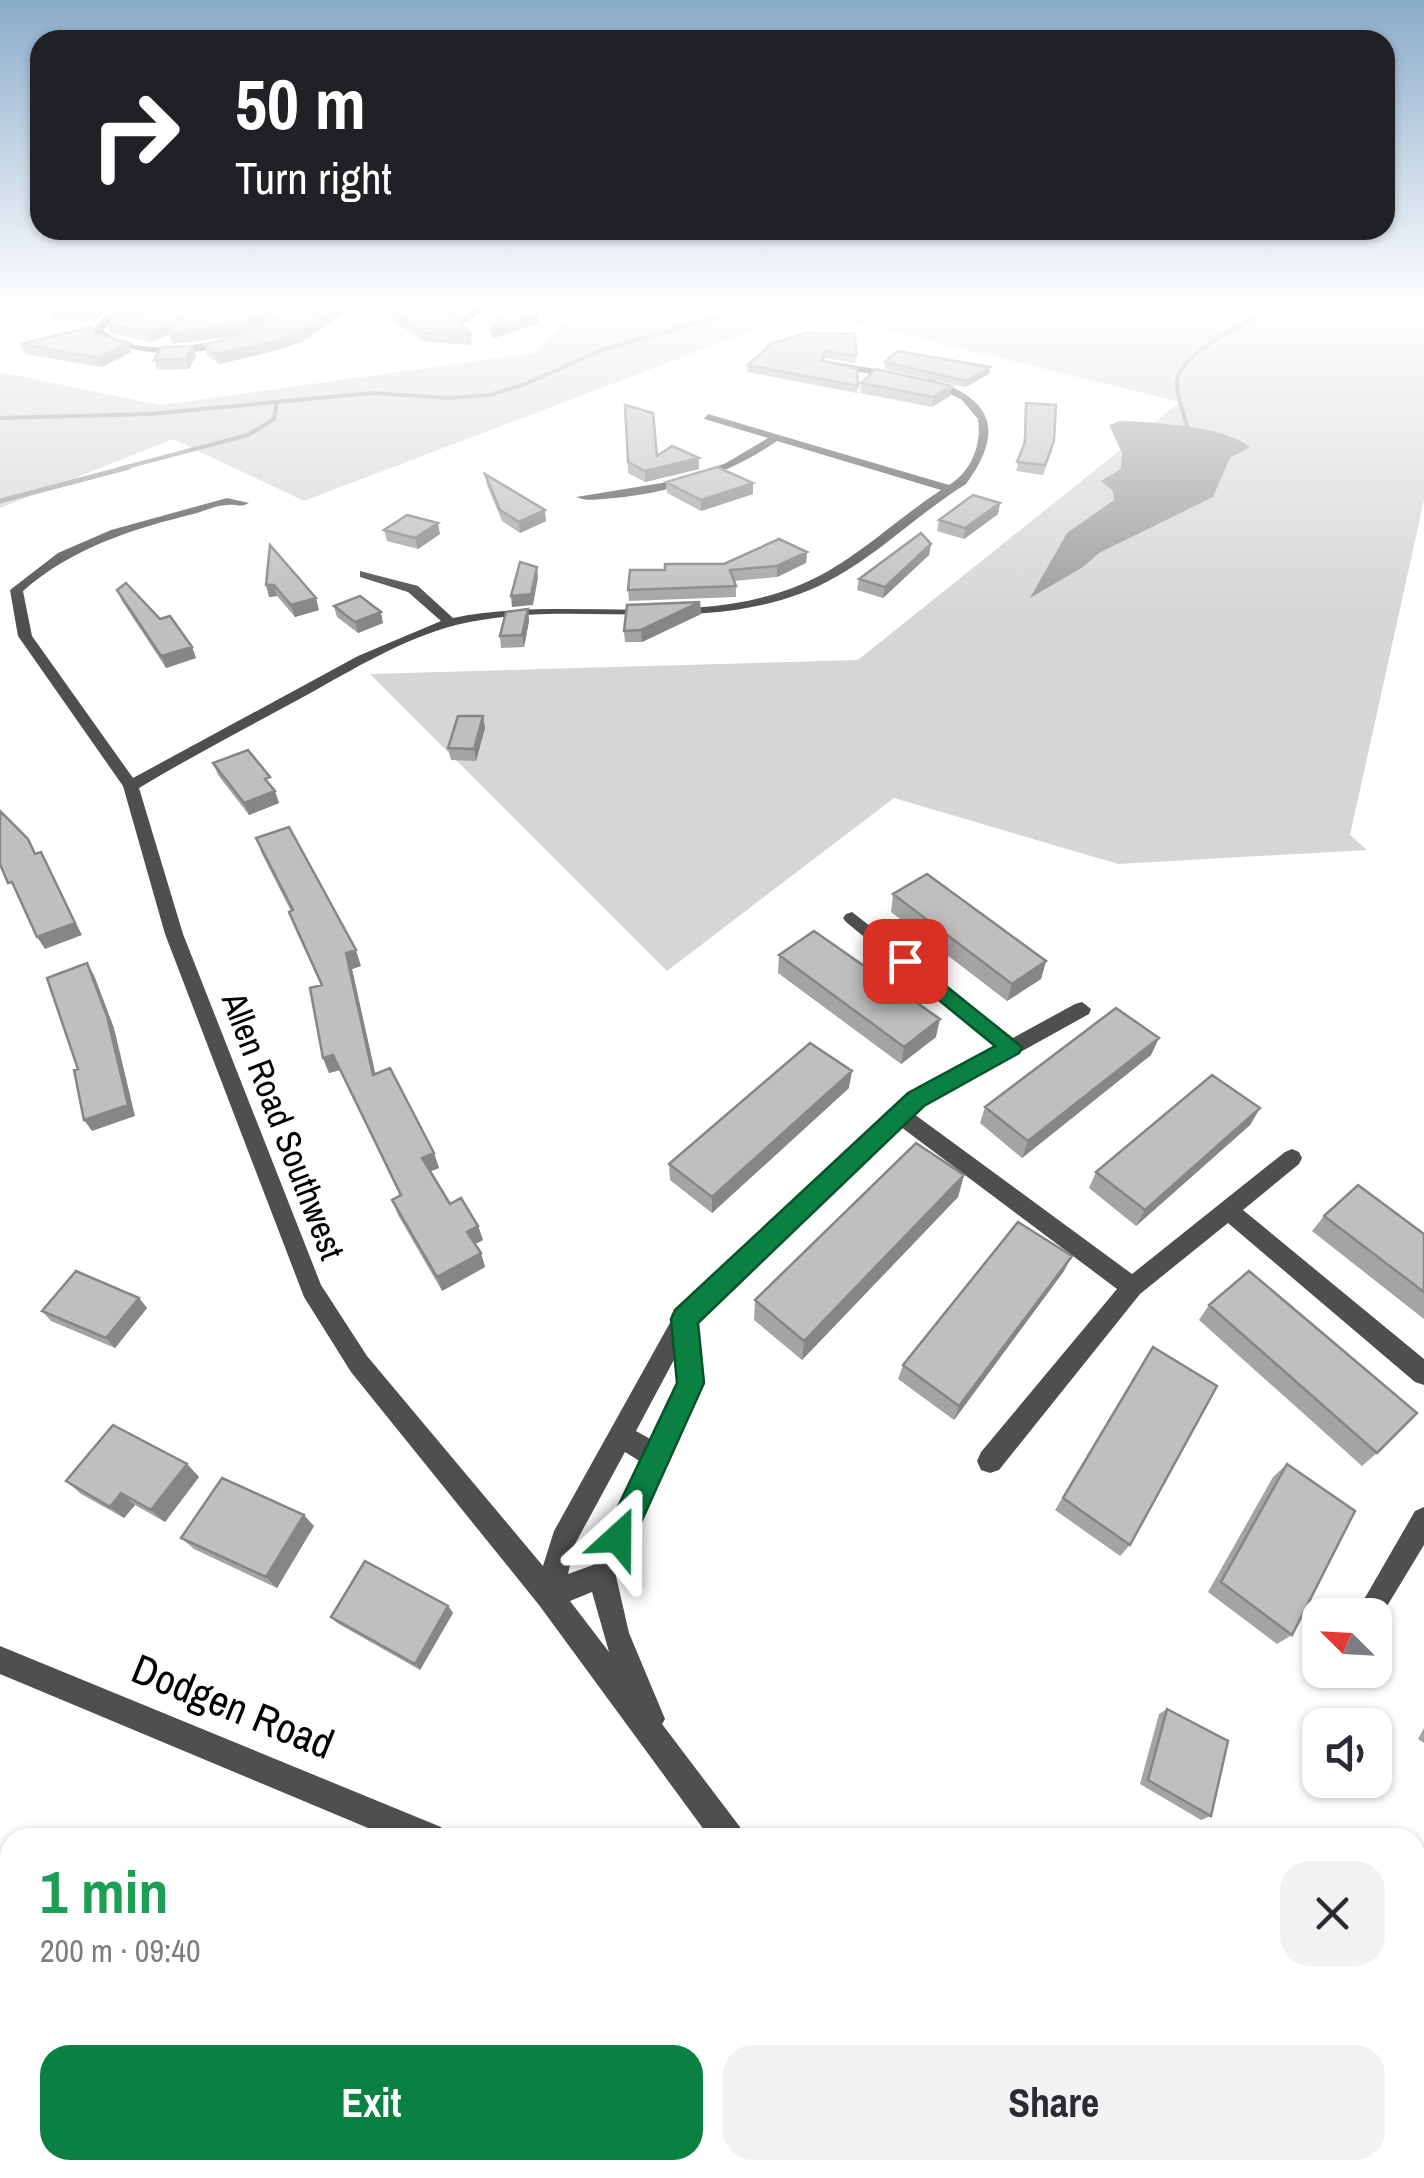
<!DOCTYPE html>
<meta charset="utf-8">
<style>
:root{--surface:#fff;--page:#f2f2f3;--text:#2b2b33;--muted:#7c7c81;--accent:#0b8043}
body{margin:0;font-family:"Archivo Narrow",sans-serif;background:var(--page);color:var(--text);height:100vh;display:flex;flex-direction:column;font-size:38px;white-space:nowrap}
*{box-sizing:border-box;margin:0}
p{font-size:32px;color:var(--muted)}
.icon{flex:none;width:55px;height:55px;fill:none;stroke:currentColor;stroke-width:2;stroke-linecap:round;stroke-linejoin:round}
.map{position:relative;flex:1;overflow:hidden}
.sheet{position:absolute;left:0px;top:1828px;width:1425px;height:352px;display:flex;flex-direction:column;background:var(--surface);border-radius:30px 30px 0 0;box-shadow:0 2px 8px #0004}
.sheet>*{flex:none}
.guide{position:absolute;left:30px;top:30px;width:1365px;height:210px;border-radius:30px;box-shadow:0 2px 8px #0004;background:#202124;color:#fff;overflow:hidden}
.needle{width:65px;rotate:294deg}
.tools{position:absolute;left:1302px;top:1598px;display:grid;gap:20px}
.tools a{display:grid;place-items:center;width:90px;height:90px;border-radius:20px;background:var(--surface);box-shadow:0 2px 8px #0004;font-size:50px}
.pin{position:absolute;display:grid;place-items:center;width:85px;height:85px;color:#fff;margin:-42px;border-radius:20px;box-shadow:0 5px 15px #0006}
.me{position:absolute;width:110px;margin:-55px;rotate:24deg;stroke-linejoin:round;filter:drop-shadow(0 0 8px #0008)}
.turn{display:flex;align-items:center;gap:35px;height:210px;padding:0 40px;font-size:45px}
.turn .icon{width:130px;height:130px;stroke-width:2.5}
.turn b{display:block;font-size:70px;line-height:85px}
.round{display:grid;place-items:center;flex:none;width:105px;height:105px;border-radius:30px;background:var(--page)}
.overview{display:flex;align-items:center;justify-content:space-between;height:170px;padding:0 40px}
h1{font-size:60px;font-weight:700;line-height:75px;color:#1e9e55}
.primary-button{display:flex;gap:20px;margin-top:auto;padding:20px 40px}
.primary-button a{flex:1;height:115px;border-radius:30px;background:var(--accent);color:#fff;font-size:40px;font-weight:700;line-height:115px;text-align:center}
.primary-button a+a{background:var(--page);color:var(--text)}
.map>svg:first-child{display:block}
.green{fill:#d6d6d6}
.water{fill:#9d9d9d}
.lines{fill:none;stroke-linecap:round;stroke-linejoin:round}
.stream-far1{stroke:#9d9d9d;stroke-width:4}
.stream{stroke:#9d9d9d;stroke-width:5}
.minor{fill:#4f4f4f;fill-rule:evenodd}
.tertiary{fill:#4f4f4f;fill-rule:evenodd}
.wall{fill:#a4a4a4}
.shaded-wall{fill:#868686}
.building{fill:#bfbfbf;stroke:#868686;stroke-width:2.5}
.route{fill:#0b8043;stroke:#07532c;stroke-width:2.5}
.labels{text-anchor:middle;stroke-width:9;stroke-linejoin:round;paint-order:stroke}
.street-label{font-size:35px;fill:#000;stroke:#fff}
.near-street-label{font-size:42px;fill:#000;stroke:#fff}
</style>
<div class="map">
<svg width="1424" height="2178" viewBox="0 0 1424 2178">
<rect width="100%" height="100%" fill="#fff"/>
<path class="green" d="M578,307h846v193l-74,335 17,15 -249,14 -224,-66 -227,173 -297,-297 488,-14 322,-258 -374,-92 -502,191 -131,-62 -173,69v-136l160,33 375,-52z"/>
<path class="water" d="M1120,421c33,1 105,5 130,26l-20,11 -17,39 -114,56 -16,14 -53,31 37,-65 47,-33 -1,-9 -12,-10 20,-12 1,-16 -13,-28z"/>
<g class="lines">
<path class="stream-far1" d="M0,418l150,-4 221,-21 78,5 40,-3 34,-10 79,-35 149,-43
M1187,428c-2,-15 -11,-31 -10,-46 3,-32 73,-59 98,-75
M119,469l129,-34 26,-16 3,-17"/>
<path class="stream" d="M0,501l129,-34"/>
<path class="minor" d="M113,307h9l-19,23c32,28 89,15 127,9l5,3c-35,16 -113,17 -142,-12z
M478,307h10l-22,16h-6v-4z
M834,362l65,11 5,3 -5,3 -68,-12z
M928,378c64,20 78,51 38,106 -55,34 -102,86 -164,109 -112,43 -233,4 -346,32 -54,14 -102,44 -151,71 -55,30 -111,59 -166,92l44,146 138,351 46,71 176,210 11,-35 122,-219 233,-218 88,-48 -151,-124 -3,-4 3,-4 6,-2 161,126 62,-34 7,-2 9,7 -2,5 -166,92 -9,8 218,160 153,-122 7,-3 7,3 3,6 -3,6 -56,46 181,149v26l-9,-3 -187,-159 -88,71 -141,176 -9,3 -9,-3 -4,-9 4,-9 136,-163 -216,-162 -205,196 7,60 -87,193 13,57 36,86 -3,5 78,103 4,11h-34l-171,-233 -188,-233 -47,-75 -139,-363 -42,-148 -105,-150 -8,-46 48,-37 53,-23 116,-32 22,5c-9,5 -12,1 -22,2 -10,0 -20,5 -30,8 -64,16 -124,34 -174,78l9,45 101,142 225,-122 83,-35 -33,-29 -48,-15v-6l58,15 35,32c112,-23 234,11 342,-31 55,-21 97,-65 146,-97l-164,-49c-50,34 -103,51 -163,57 -12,1 -27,4 -38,-1l104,-17 46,-17 42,-25 -64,-19 4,-5 241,71c22,-13 33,-40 29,-66l-17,-20 -36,-16zM676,1356l3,27 -27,57 -16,-9zM625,1452l16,10 -48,103 -25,9 7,-30zM592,1592l17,60 -39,-51z
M1424,1507v38l-49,81v-11h-20l60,-104z"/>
<path class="tertiary" d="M0,1646l441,181 4,11h-53l-392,-164z
M1057,2170h41l4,8h-41z"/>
</g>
<path class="wall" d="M108,307l-13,14 -43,-2 -4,-9z
M115,307h166l-23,19 -18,8 62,8 -32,10 -51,12 -13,-10 -2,-9 32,-9 -63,8 -3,-10 -18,8 -42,-9 -3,-9 7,-2 -4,-10z
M370,307h79l22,28 1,10 -46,-3z
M95,334l37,18 -30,15 -77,-13 -4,-10z
M772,343l84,13 -1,7 -30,-5 -1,3 34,25 -1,7 -110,-21 1,-7z
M196,356l-7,13 -32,1 -3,-10z
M885,362l105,5 -1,7 -24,13 -80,-18z
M861,383l91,3 -2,10 -18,11 -72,-14z
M1026,403l26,48 -9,24 -27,-4 7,-24z
M625,405l32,51 42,13 -54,13 -17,-9z
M485,474l61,47 -26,12 -18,-12 -15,-36z
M666,482l87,1v11l-52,17 -34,-18z
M1000,503l-2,11 -34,25 -27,-8 2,-11z
M384,530l56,4 -22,15 -31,-8z
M931,544l-2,11 -46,43 -26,-8 2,-11z
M270,545l49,65 -24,7 -18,-21 -8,1z
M807,552l-1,11 -29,14 -43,4 2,5v11l-107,4 -1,-11 37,-20 59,-6z
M117,590l43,29 32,28 4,11 -30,10 -44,-67z
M700,602l1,12 -59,28h-17l-1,-11z
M334,606l49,17 -25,10 -21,-16z
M528,609l1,12 -5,26 -23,1 -1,-12z
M483,716l2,12 -9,33 -25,-1 -3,-12z
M213,763l61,26 5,14 -30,12 -31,-40z
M256,838l105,128 -9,3 23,105 59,79 5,15 -9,3 20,33 28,22 5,14 -8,4 6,9 4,14 -43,24 -44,-76 -6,-15 8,-4 -60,-126 -11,3 -6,-15 -2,-73 -26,-57 -6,-16 2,-1 -29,-57z
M893,894l153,67 -5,18 -34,22 -116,-89z
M779,955l157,82 -35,27 -123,-91z
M1159,1038l-8,17 -129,103 -42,-35 5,-16z
M849,1088l-137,125 -42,-33 -1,-16z
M1260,1108l-10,17 -114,101 -47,-38 7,-16z
M964,1175l-6,22 -156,163 -48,-40 1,-20z
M1324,1216l100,18v85l-112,-88z
M1064,1271l-110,149 -56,-41 5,-14z
M139,1298l8,10 -32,40 -64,-27 -9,-10z
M1209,1305l168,148 -15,13 -163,-146z
M1153,1347l-23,198 -10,11 -65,-46z
M187,1464l12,13 -34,45 -30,-17 -11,13 -43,-24 -15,-13z
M1287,1464l5,171 -15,9 -69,-52 65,-115z
M314,1526l-37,62 -83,-39 -13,-11z
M448,1606l5,7 -33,57 -83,-47 -6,-6z
M1167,1709l44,107 -10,4 -61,-36 19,-70z
M1424,1728v15l-6,-4z
M1415,1888l9,4v71h-9z
M1375,2170h40l9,8h-40z"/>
<path class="shaded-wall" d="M96,307h12l-13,14 -4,-9z
M268,307h13l-23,19 -20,9 -65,9 -4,-10z
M337,307h16l-51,35 -32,10 -51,12 -3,-10z
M537,307h5l-4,6v10l-46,16 -1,-10z
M179,318l3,10 -30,14 -3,-9z
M129,343l3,9 -30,15 -4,-9z
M193,346l3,10 -7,13 -3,-10z
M990,367l-1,7 -24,13 1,-6z
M952,386l-2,10 -18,11 1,-10z
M699,458v11l-54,13v-11z
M753,483v11l-52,17v-11z
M1000,503l-2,11 -34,25 1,-11z
M545,510l1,11 -26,12 -1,-11z
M438,523l2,11 -22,15 -3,-11z
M931,544l-2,11 -46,43 2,-11z
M807,552l-1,11 -29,14v-11z
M537,567l1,11 -5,27 -21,2 -1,-11z
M266,585h8l3,11 -8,1z
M316,598l3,12 -24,7 -4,-12z
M700,602l1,12 -59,28 -1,-12z
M528,609l1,12 -5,26 -2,-12z
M381,612l2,11 -25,10 -3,-11z
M192,647l4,11 -30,10 -5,-12z
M483,716l2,12 -9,33 -2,-12z
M275,791l4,12 -30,12 -5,-12z
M41,852l41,83 -37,14 -8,-12z
M356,950l5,16 -9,3 27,121 -6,-15 -27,-122z
M1046,961l-5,18 -34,22 5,-17z
M87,963l7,12 20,53 21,88 -43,15 -8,-11z
M940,1019l-4,18 -35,27 3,-17z
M1159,1038l-8,17 -129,103 6,-17z
M333,1055l7,15 -11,3 -6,-15z
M852,1071l-3,17 -137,125v-16z
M1260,1108l-10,17 -114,101 9,-16z
M434,1153l5,15 -12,5 -5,-15z
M964,1175l-6,22 -156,163 2,-19z
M478,1226l5,14 -11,6 -5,-14z
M481,1253l4,14 -43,24 -5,-14z
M1072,1256l-8,15 -110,149 5,-14z
M139,1298l8,10 -32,40 -9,-10z
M187,1464l12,13 -34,45 -14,-12z
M121,1493l14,12 -11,13 -14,-11z
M304,1515l10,11 -37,62 -11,-11z
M448,1606l5,7 -33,57 -5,-6z
M397,2170h8l-2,8h-9z"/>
<path class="building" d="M52,307h44l-5,5 -43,-2z
M115,307h153l-12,10 -21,9 -66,8 10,-16 -30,15 -42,-9 37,-10 -34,-2z
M288,307h49l-38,25 -31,11 -52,11 -12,-9 49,-14 23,-14z
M383,307h66l22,28 -47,-2z
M507,307h30v7l-46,15z
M91,327l4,7 34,9 -31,15 -77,-14z
M807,333l48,1 1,22 -30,-5 -5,9 36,9 1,17 -110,-21 24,-22z
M193,346l-7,13 -32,1 8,-13z
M897,351l93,16 -24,14 -81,-19z
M876,369l76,17 -19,11 -72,-14z
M1026,403l30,2 -2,36 -9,24 -28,-3 8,-20z
M625,405l28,8 4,43 15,-10 27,12 -54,13 -17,-9z
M717,467l36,16 -52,17 -35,-18z
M485,474l60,36 -26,12 -19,-12z
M973,495l27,8 -35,25 -26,-8z
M407,515l31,8 -23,15 -31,-8z
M921,533l10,11 -46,43 -26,-8z
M779,539l28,13 -30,14 -47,4 6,16 -108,4 2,-20h35v-6h59z
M270,545l46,53 -25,7 -17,-20h-8z
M520,562l17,5 -6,27 -20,2z
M126,583l34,36 10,-3 22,31 -31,9 -44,-66z
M360,596l21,16 -26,10 -21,-16z
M700,602l-59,28 -17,1 3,-26z
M528,609l-6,26 -22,1 6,-24z
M458,716h25l-9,33 -26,-1z
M248,750l22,27 -5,2 10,12 -31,12 -31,-40z
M0,811l28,28 7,15 6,-2 34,71 -38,14 -25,-55 -4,1 -8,-19z
M289,827l67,123 -10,3 27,122 17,-7 44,85 -12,5 28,46 11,-6 17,28 -11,6 14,21 -44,24 -45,-77 9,-5 -68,-140 -10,3 -13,-70 12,-3 -33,-73 4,-2 -37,-72z
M927,874l119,87 -34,23 -119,-90z
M814,931l126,88 -36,28 -125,-92z
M87,963l20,53 21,89 -44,15 -10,-50 4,-1 -31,-91z
M1116,1008l43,30 -131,103 -43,-34z
M810,1043l42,28 -140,126 -43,-33z
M1212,1075l48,33 -115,102 -49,-38z
M916,1143l48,32 -160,166 -49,-41z
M1358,1185l66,49v58l-100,-76z
M1018,1222l54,34 -113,150 -56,-41z
M76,1271l63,27 -33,40 -64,-27z
M1249,1271l168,142 -40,40 -168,-148z
M1153,1347l64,39 -87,159 -67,-47z
M113,1425l74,39 -36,46 -30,-17 -11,14 -44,-26z
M1287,1464l68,47 -63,124 -71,-53z
M222,1478l82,37 -38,62 -85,-39z
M365,1561l83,45 -33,58 -84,-47z
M1167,1709l61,32 -17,75 -63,-36z
M1415,1888l9,4v68l-9,-4z
M10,2030v53l-10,-6v-29z
M1415,2099l9,8v71h-24l-9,-8h24z
M238,2170h159l-3,8h-141z
M490,2170h116l-2,8h-117z"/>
<linearGradient id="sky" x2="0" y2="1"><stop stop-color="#8aabca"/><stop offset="0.5" stop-color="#fff"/><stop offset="1" stop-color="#fff" stop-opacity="0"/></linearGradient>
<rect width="1424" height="612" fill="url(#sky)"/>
<path class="route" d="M905,953l117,94 -3,6 -95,53 -226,217 6,60 -75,166 -11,5 -10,-5 -5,-11 74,-155 -6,-64 4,-9 233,-217 87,-47 -98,-80 -3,-5 3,-5z"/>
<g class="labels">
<g class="street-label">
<text transform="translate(283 1126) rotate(69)" y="12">Allen Road Southwest</text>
</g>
<g class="near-street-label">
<text transform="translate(233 1706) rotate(22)" y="15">Dodgen Road</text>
</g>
</g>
</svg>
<div class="tools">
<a><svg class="needle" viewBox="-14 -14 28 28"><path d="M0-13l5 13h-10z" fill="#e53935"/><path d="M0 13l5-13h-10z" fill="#7c7c81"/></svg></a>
<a><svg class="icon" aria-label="sound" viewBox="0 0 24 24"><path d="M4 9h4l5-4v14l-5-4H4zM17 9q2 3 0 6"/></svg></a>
</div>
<div class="pin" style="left:905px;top:961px;background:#d93025"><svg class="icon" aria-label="arrive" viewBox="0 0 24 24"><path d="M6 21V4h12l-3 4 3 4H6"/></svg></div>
<svg class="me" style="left:618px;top:1538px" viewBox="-20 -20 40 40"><path d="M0-17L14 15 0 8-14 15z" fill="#0b8043" stroke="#fff" stroke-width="4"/></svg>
<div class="guide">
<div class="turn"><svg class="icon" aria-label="right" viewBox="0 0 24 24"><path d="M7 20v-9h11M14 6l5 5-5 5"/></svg><div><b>50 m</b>Turn right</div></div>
</div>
<section class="sheet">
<div class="overview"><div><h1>1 min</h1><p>200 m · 09:40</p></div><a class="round"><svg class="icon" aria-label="close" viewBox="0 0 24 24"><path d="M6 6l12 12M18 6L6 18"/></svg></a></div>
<div class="primary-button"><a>Exit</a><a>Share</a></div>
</section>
</div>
